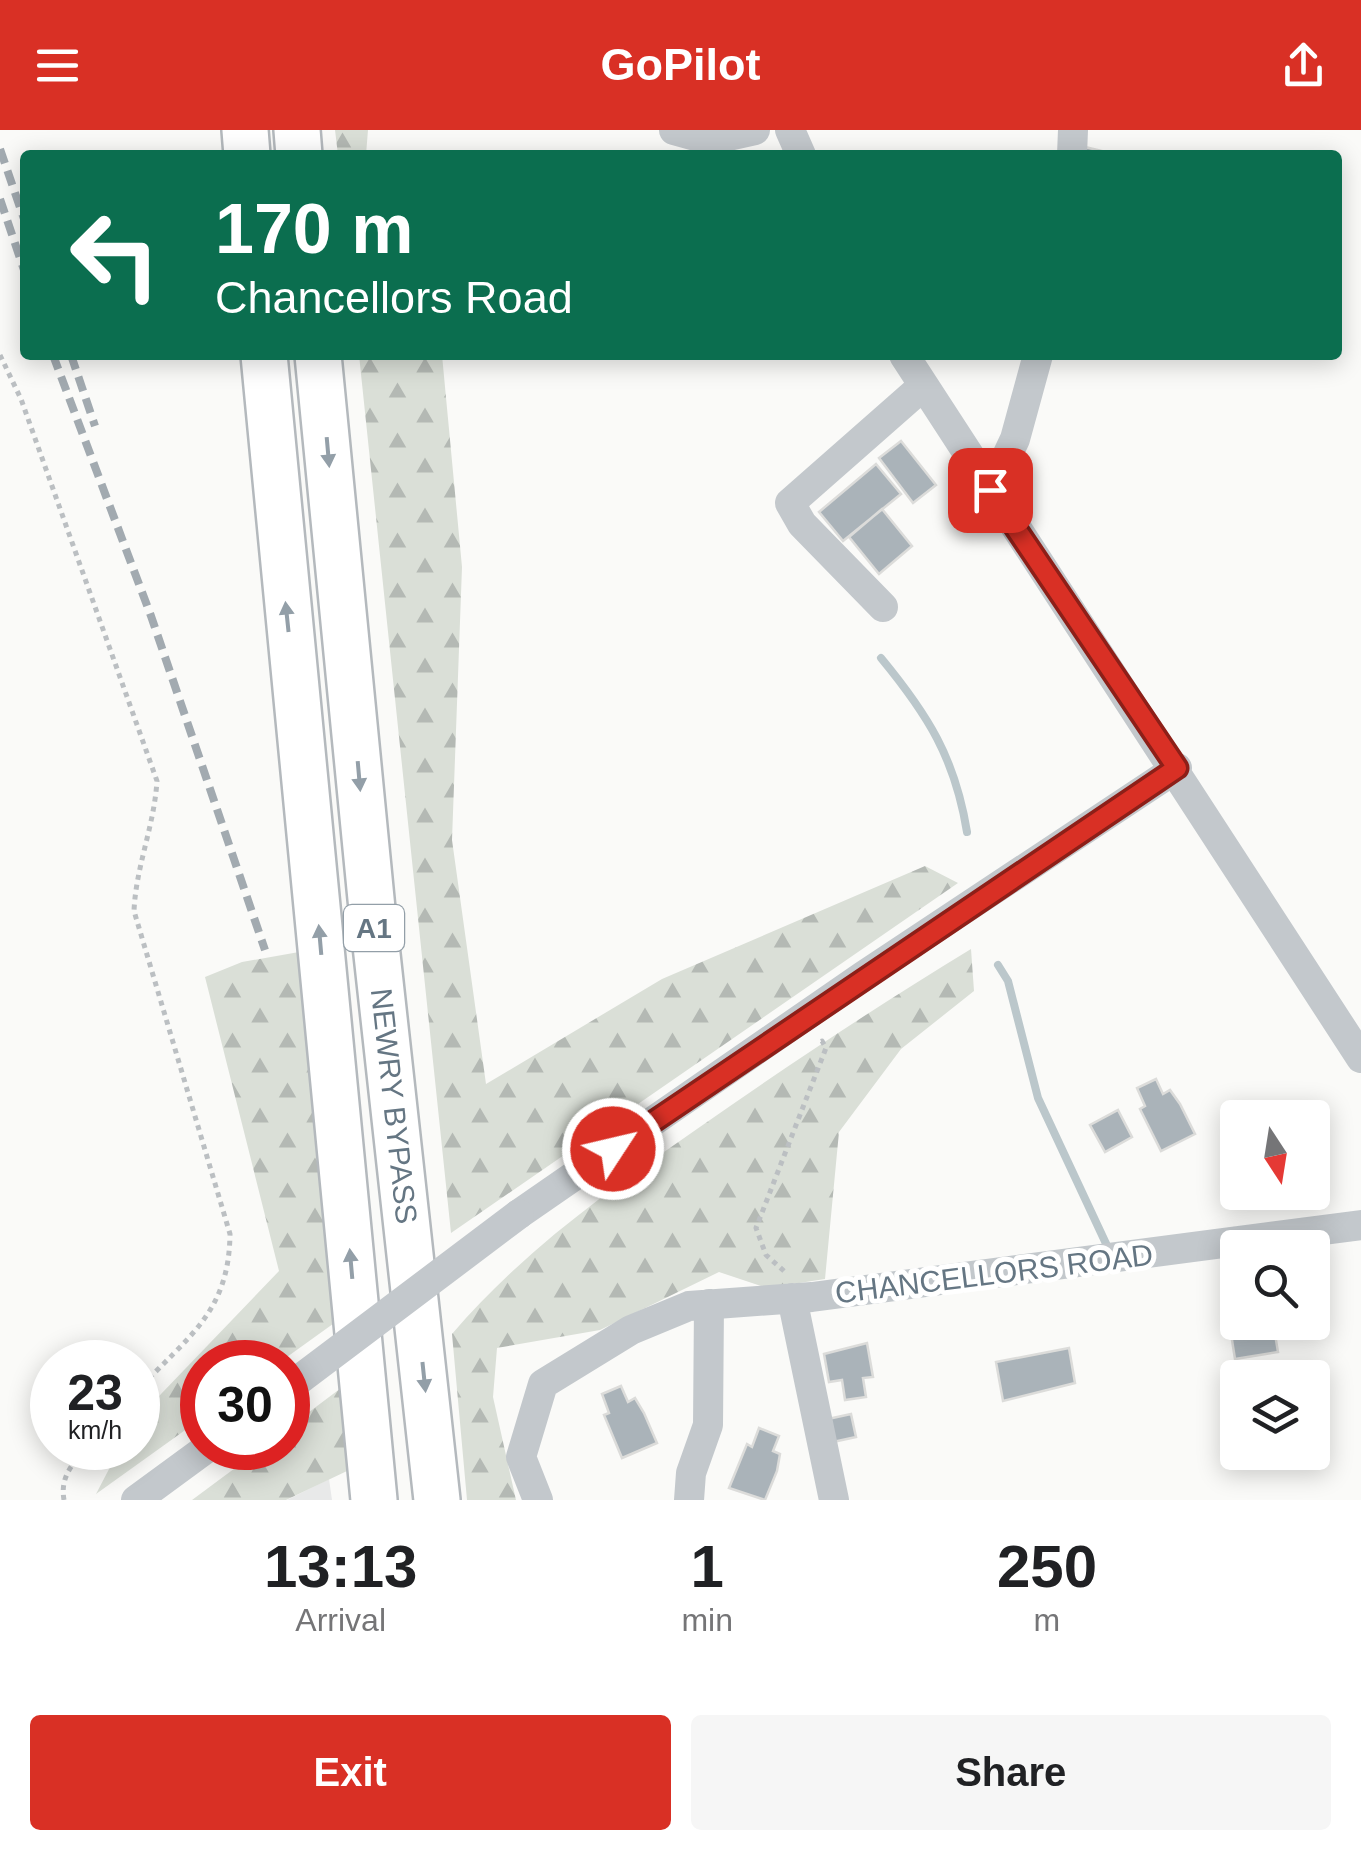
<!DOCTYPE html>
<style>
:root{--surface:#fff;--page:#f6f6f6;--text:#202124;--muted:#757577;--accent:#d93025}
body{margin:0;font-family:Arial,sans-serif;background:var(--page);color:var(--text);height:100vh;display:flex;flex-direction:column;font-size:38px;white-space:nowrap}
*{box-sizing:border-box;margin:0}
p{font-size:32px;color:var(--muted)}
.icon{flex:none;width:55px;height:55px;fill:none;stroke:currentColor;stroke-width:2;stroke-linecap:round;stroke-linejoin:round}
.map{position:relative;height:1370px;overflow:hidden}
.details{display:flex;flex-direction:column;background:var(--surface);flex:1}
.details>*{flex:none}
.hud{position:absolute;left:20px;top:20px;width:1322px;height:210px;border-radius:10px;box-shadow:0 5px 25px #0003;background:#0b6e4f;color:#fff;overflow:hidden}
.needle{width:65px;rotate:168deg}
.tools{position:absolute;left:1220px;top:970px;display:grid;gap:20px}
.tools a{display:grid;place-items:center;width:110px;height:110px;border-radius:10px;background:var(--surface);box-shadow:0 5px 25px #0003;font-size:50px}
.speed{position:absolute;left:30px;top:1210px;display:flex;gap:20px;font-size:50px;font-weight:700;text-align:center}
.speed>*{display:grid;place-content:center;width:130px;height:130px;border-radius:50%;background:var(--surface);box-shadow:0 5px 25px #0003;line-height:1}
.speed small{font-size:25px;font-weight:400}
.speed .limit{border:15px solid #d22;background:#fff;color:#111}
.pin{position:absolute;display:grid;place-items:center;width:85px;height:85px;color:#fff;margin:-42px;border-radius:20px;box-shadow:0 5px 15px #0006}
.me{position:absolute;width:110px;margin:-55px;rotate:55deg;stroke-linejoin:round;filter:drop-shadow(0 0 8px #0008)}
.turn{display:flex;align-items:center;gap:35px;height:210px;padding:0 30px;font-size:45px}
.turn .icon{width:130px;height:130px;stroke-width:2.5}
.turn b{display:block;font-size:70px;line-height:85px}
.eta{display:flex;justify-content:space-evenly;align-items:center;height:170px;text-align:center}
.eta b{font-size:60px;font-weight:700;line-height:70px}
.button{display:flex;gap:20px;margin-top:auto;padding:20px 30px}
.button a{flex:1;height:115px;border-radius:10px;background:var(--accent);color:#fff;font-size:40px;font-weight:700;line-height:115px;text-align:center}
.button a+a{background:var(--page);color:var(--text)}
header{display:flex;justify-content:space-between;align-items:center;height:130px;padding:0 30px;background:var(--accent);color:#fff;font-size:45px;font-weight:700}
.map>svg:first-child{display:block}
.built{fill:#e8e9e9}
.forest{fill:url(#forest-firs)}
.lines{fill:none;stroke-linecap:round;stroke-linejoin:round}
.stream{stroke:#bbc7cb;stroke-width:8}
.building{fill:#aab3b9;stroke:#dcdcda;stroke-width:2.5}
.highway-casing{stroke:#b4b9bd;stroke-width:50}
.path{stroke:#bbbfc2;stroke-width:5;stroke-dasharray:5 5;stroke-linecap:butt}
.minor{stroke:#c3c8cc;stroke-width:30}
.highway{stroke:#fff;stroke-width:45}
.rail{stroke:#a2aab0;stroke-width:8;stroke-dasharray:15 8;stroke-linecap:butt}
.minor-bridge{stroke:#c3c8cc;stroke-width:30}
.oneway{fill:#939fa8}
.route-casing{stroke:#8d1f18;stroke-width:25}
.route{stroke:#d93025;stroke-width:18}
.labels{text-anchor:middle;stroke-width:10;stroke-linejoin:round;paint-order:stroke}
.shield{fill:#fff;stroke:#939fa8;stroke-width:2.5}
.shield-label{font-size:28px;font-weight:bold;fill:#657683}
.street-label{font-size:30px;fill:#657683;stroke:#fff}
</style>
<header><svg class="icon" aria-label="menu" viewBox="0 0 24 24"><path d="M4 6h16M4 12h16M4 18h16"/></svg>GoPilot<svg class="icon" aria-label="share" viewBox="0 0 24 24"><path d="M12 15V3M7 8l5-5 5 5M5 13v7h14v-7"/></svg></header>
<div class="map">
<svg width="1361" height="1370" viewBox="0 0 1361 1370">
<defs>
<pattern id="forest-firs" width="22" height="20" patternUnits="userSpaceOnUse" patternTransform="scale(2.5)"><rect width="22" height="20" fill="#dadfd7"/><path d="M5 1l3.5 6h-7zM16 11l3.5 6h-7z" fill="#b4b9b4"/></pattern>
</defs>
<rect width="100%" height="100%" fill="#fafaf8"/>
<path class="built" d="M329,1349l3,21h-45z"/>
<path class="forest" d="M335,0h33l-2,25h-28z
M359,225h83l20,212 -10,273 34,244 176,-105 263,-113 33,17 -507,350z
M971,819l3,42 -73,58 -62,83 -14,147 -58,9 -48,-16 -119,58 -103,18 -4,49 23,103h-49l-15,-166c71,-83 156,-143 245,-205 90,-63 180,-123 274,-180z
M299,822l45,364 -64,46h-78v56l-106,76 24,-46h18v-30l141,-147 -74,-294 37,-15z
M341,1258l6,83 -61,29h-94l70,-52h26v-20z"/>
<g class="lines">
<path class="stream" d="M881,528c47,57 74,100 86,174
M998,835l10,16 30,117 71,152"/>
</g>
<path class="building" d="M1085,17l29,7 -1,1h-30z
M901,311l35,44 -23,18 -34,-45z
M876,334l25,30 -58,47 -24,-29z
M882,379l30,37 -33,28 -30,-37z
M1156,949l7,15 7,-4 10,14 15,30 -34,17 -21,-42 5,-3 -8,-18z
M1118,980l14,27 -27,15 -15,-27z
M1238,1165v27h35l5,30 -43,7 -10,-63z
M867,1213l6,34 -10,1 3,19 -21,3 -3,-20 -13,2 -5,-28z
M1069,1218l6,35 -72,18 -7,-39z
M621,1256l7,16 7,-4 9,15 13,30 -35,15 -18,-43 5,-2 -7,-19z
M851,1284l5,23 -23,5 -5,-23z
M759,1298l20,8 -6,15 7,3 -3,17 -12,29 -36,-12 18,-44 5,3z"/>
<g class="lines">
<defs>
<g id="highway">
<path d="M245,0l2,25"/>
<path d="M297,0l2,25"/>
<path d="M264,225l110,1145"/>
<path id="s1" d="M318,225l54,554 65,591"/>
</g>
</defs>
<use href="#highway" class="highway-casing"/>
<path class="path" d="M0,225l21,44 136,382c-3,46 -21,85 -23,130l96,323c-1,79 -42,102 -92,156
M784,1141l-18,-16 -10,-27 70,-180 -4,-7 -4,2
M64,1370c-4,-23 8,-36 23,-52"/>
<path class="minor" d="M674,0l36,10 45,-10
M790,0l11,25
M1072,25l1,-25
M904,225l457,703
M991,360l24,-51 23,-84
M883,477l-81,-83 -12,-21 133,-117
M519,1084l344,-238 314,-208
M792,1168l42,202
M136,1370l71,-52
M538,1370l-17,-43 22,-73 88,-54 58,-24 123,-9 549,-72
M689,1370l2,-27 17,-48 1,-121"/>
<use href="#highway" class="highway"/>
<path class="rail" d="M0,19l25,73
M0,69l25,74
M53,225l98,261 114,334
M71,225l24,71"/>
<path class="minor-bridge" d="M288,1258l231,-174"/>
</g>
<defs><path id="oneway-solid" d="M-6-.8H1V-3.2L6.5 0L1 3.2V.8H-6Z" transform="scale(2.5)"/></defs>
<g class="oneway">
<use href="#oneway-solid" transform="translate(328 322) rotate(85)"/>
<use href="#oneway-solid" transform="translate(287 487) rotate(-96)"/>
<use href="#oneway-solid" transform="translate(359 646) rotate(85)"/>
<use href="#oneway-solid" transform="translate(320 810) rotate(-95)"/>
<use href="#oneway-solid" transform="translate(351 1134) rotate(-95)"/>
<use href="#oneway-solid" transform="translate(424 1247) rotate(84)"/>
</g>
<g class="lines">
<defs>
<path id="route" d="M613,1019l564,-381 -187,-278"/>
</defs>
<use href="#route" class="route-casing"/>
<use href="#route" class="route"/>
</g>
<g class="labels">
<rect class="shield" x="344" y="775" width="60" height="46" rx="8"/>
<g class="shield-label">
<text x="374" y="808">A1</text>
</g>
<g class="street-label">
<text dy="10" stroke="none"><textPath href="#s1" startOffset="755">NEWRY BYPASS</textPath></text>
<text transform="translate(994 1144) rotate(-7)" y="10">CHANCELLORS ROAD</text>
</g>
</g>
</svg>
<div class="tools">
<a><svg class="needle" viewBox="-14 -14 28 28"><path d="M0-13l5 13h-10z" fill="#e53935"/><path d="M0 13l5-13h-10z" fill="#757577"/></svg></a>
<a><svg class="icon" aria-label="search" viewBox="0 0 24 24"><circle cx="10" cy="10" r="6"/><path d="M15 15l6 6"/></svg></a>
<a><svg class="icon" aria-label="layers" viewBox="0 0 24 24"><path d="M12 4l9 5-9 5-9-5zM3 14l9 5 9-5"/></svg></a>
</div>
<div class="speed"><div>23<small>km/h</small></div><div class="limit">30</div></div>
<div class="pin" style="left:990px;top:360px;background:#d93025"><svg class="icon" aria-label="arrive" viewBox="0 0 24 24"><path d="M6 21V4h12l-3 4 3 4H6"/></svg></div>
<svg class="me" style="left:613px;top:1019px" viewBox="-20 -20 40 40"><circle r="17" fill="#d93025" stroke="#fff" stroke-width="3"/><path d="M0-11L8 9 0 5-8 9z" fill="#fff"/></svg>
<div class="hud">
<div class="turn"><svg class="icon" aria-label="left" viewBox="0 0 24 24"><path d="M17 20v-9H6M10 6l-5 5 5 5"/></svg><div><b>170 m</b>Chancellors Road</div></div>
</div>
</div>
<section class="details">
<div class="eta">
<div><b>13:13</b><p>Arrival</p></div>
<div><b>1</b><p>min</p></div>
<div><b>250</b><p>m</p></div>
</div>
<div class="button"><a>Exit</a><a>Share</a></div>
</section>
